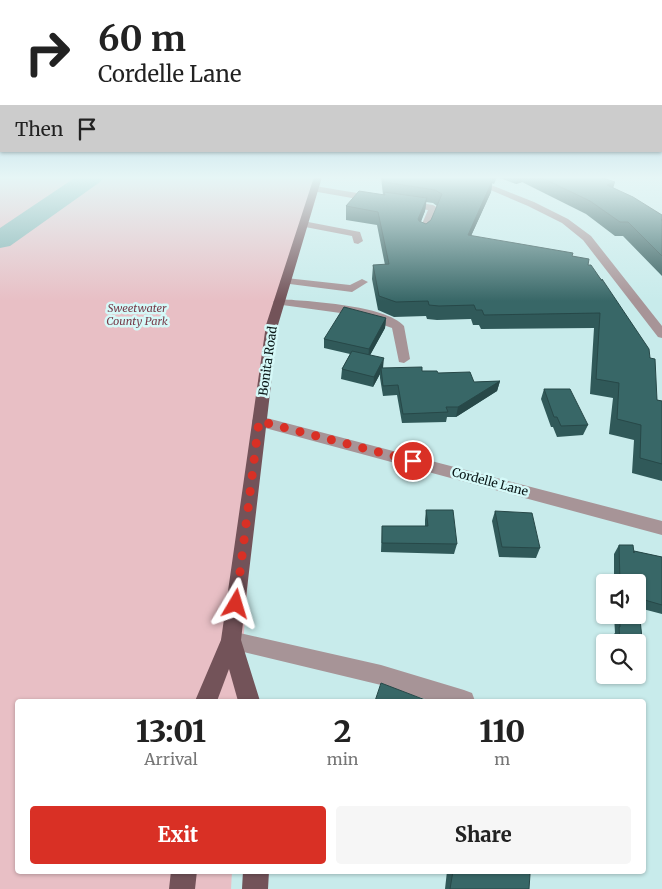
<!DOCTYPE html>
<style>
:root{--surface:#fff;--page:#f6f6f6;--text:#222;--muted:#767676;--accent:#d93025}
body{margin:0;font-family:Merriweather,serif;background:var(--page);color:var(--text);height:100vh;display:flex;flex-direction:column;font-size:19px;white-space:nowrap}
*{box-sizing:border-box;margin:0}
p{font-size:16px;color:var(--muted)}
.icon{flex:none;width:28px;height:28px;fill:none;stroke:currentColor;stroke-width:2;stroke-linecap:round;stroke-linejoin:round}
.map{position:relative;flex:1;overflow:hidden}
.sheet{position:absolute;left:15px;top:699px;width:631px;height:175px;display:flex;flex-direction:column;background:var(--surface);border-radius:5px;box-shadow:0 1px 4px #0004}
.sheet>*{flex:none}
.guide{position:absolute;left:0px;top:0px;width:662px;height:152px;box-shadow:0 1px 4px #0004;background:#fff;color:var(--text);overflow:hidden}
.buttons{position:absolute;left:596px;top:574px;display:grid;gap:10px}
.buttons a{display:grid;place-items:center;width:50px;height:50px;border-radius:5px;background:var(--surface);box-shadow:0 1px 4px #0004;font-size:25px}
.pin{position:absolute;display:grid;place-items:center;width:42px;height:42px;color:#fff;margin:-21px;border:2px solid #fff;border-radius:50%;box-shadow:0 1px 5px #0007}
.me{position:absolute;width:55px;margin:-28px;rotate:7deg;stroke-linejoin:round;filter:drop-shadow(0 0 4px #0008)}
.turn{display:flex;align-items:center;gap:18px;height:105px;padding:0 15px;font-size:22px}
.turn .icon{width:65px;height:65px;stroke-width:2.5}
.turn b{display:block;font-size:35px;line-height:42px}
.then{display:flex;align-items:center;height:48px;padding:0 15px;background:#0003;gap:10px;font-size:19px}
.eta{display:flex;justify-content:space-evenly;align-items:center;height:85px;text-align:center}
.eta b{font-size:30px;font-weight:800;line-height:35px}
.primary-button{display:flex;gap:10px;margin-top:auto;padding:10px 15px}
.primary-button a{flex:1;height:58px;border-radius:5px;background:var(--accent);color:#fff;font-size:20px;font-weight:800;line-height:58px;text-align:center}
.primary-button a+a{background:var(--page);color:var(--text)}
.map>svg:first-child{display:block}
.green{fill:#e8bfc5}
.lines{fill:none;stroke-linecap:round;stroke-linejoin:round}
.river{fill:#7eaeae;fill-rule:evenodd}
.minor{fill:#a79497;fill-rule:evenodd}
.major{fill:#735359;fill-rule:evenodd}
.wall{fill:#305959;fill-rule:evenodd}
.shaded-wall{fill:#274848}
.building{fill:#386767;stroke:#274848}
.route{stroke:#d93025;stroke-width:9;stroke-dasharray:0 16.2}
.labels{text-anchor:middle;stroke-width:5;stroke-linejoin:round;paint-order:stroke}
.far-park-label{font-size:11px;font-style:italic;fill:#763c49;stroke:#d5f9f8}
.street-label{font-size:12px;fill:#081515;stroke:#d5f9f8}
</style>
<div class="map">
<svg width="662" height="889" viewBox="0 0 662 889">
<rect width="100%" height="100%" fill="#c8ebeb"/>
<path class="green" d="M0,177h318l-2,12 -42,135 -20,170 -15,207h-221v170h214l-1,18h-231z"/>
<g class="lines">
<path class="river" d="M76,177h28l-4,5 -90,64 -10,2v-20z"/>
<path class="minor" d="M460,177h11l63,25 34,17 23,17 71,90v12l-4,-1 -75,-97 -21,-17 -34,-17z
M315,186l60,10 5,3 -5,3 -63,-11v-4z
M407,201l26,4 5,3 -12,27h-6l-2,-2 10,-23 -24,-4v-4z
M303,221l57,11 3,9 -5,3 -4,-1 -2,-7 -52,-10v-4z
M286,278l64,7 12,-6 6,3 -16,10 -70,-9 -2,-2z
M279,299c28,2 107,6 125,27l6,33 -6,4 -5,-1 -7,-34 -37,-13 -80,-11 -2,-2 2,-2z
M259,416l403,105v14l-408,-110 -2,-4 2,-4z
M231,631l150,34 83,25 8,3 3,8h-44l-50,-16 -150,-36 -7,-2 -3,-7 3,-7z"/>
<path class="major" d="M314,177h8l-44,148 -37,315 19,61h-22l-9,-32 -12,32h-22l26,-61 45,-315z
M171,871h26l-2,18h-26z
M243,871h26l-1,18h-26z"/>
</g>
<path class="wall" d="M381,177h116l-3,7 -2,-1 -1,9 -20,44 101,20 16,9 14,15v-1l48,79 7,42 5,1v80l-30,-8 2,-33 -25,-6 4,-36 -23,-4 4,-66 -113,1 -2,-4h-6l-2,-6 -34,1 -10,-1 -1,-3 -32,1 -16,-7 -6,-31 1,-14h12l-8,-40 -31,-5v-14l37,-11zM426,202l7,1 4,3 -6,14 -5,4 -5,-2 4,-11z
M497,177h103l14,11 48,27v61l-39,-40h-8l-29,-22 -64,-32 -6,2z
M386,318l-1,10 -15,27 13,13 55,5 36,9 26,-1 -3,10 -41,26h-9l-1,5 -44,1 -5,-28 -14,1 -3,-18v-4l-7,13 -32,-8 1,-10 8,-15 -26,-6v-9z
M544,389l44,36 -5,10 -26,2 -4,-10h-2l-10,-28z
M426,510l31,34 -3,10 -73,-2 1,-26h43v-6z
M495,511l45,37 -4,10 -37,-1 -7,-36z
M619,545l15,6 28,6v57l-23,-6 6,62 -7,8 -11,-3h11v-33h-25v-7l2,-2 -1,-18h24v-33h-24v-28z
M447,871h75l7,18h-84z"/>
<path class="shaded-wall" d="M518,177h5l-1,5 -6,2z
M493,179l-2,13 -26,57 3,-14z
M615,182l-4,13 -4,-10z
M427,198l-2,13 -9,21 2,-13z
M386,318l-1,10 -17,31 1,-10z
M384,358l-1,10h-2l-1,6 -7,13 1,-10z
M500,381l-3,10 -41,26 2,-10z"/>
<path class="building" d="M383,177h104l6,2 -25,56 105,18 -1,3 17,3 -1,6h3l11,16v-2l47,70 1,9 5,1 2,41 5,1v63l-22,-6 1,-33 -24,-6 2,-36 -23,-4 4,-66 -116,2 -2,-5h-6l-2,-5 -35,1 -10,-1 -1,-4 -32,1 -17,-6 -6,-31 16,-1 -11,-52 -32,-6 13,-15 26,4 -1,-3 43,6 -9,21 1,2 7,3 5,-4 11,-26 -7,-4 -51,-8z
M540,177h60l15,5 -8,3 26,12 29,18v5h-1h1v36l-34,-34h-8l-30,-21z
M344,307l42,11 -17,31 -45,-10z
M352,351l32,7 -10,19 -32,-8z
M422,367v4h15l1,2 32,-1 4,10 26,-1 -42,26h-12l2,5 -45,2 -5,-29 -15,1 -2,-18z
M544,389h26l18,36 -27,1 -4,-9h-3z
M426,510h27l4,34 -75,-1v-17h46z
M495,511l37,2 8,35 -38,-1z
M619,545h14l1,8v-2l28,6v48l-24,-7 7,72 -7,-1v-27h-18l-1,-15h1v-12h18v-33h-18z
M381,683l47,18h-53z
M453,871h69l8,3 -1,15h-79z"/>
<linearGradient id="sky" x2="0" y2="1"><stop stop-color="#7db2d1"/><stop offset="0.59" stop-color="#e6f6f6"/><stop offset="1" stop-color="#e6f6f6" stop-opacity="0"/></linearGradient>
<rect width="662" height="301" fill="url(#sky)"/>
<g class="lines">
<path class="route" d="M236,604l23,-183 154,40"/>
</g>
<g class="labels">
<g class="far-park-label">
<text x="137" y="312">Sweetwater<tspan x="137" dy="13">County Park</tspan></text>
</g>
<g class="street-label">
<text transform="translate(268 361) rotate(-82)" y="4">Bonita Road</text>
<text transform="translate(490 482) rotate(15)" y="4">Cordelle Lane</text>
</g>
</g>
</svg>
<div class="buttons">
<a><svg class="icon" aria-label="sound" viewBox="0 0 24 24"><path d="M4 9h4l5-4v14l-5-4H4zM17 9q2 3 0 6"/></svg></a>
<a><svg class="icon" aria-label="search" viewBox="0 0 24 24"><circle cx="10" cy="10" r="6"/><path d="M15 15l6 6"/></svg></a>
</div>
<div class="pin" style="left:413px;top:461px;background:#d93025"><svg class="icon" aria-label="arrive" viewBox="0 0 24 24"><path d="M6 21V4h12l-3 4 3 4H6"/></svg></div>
<svg class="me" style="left:236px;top:604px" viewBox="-20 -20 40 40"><path d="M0-17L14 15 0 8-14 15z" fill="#d93025" stroke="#fff" stroke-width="4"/></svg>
<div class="guide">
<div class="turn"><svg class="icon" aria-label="right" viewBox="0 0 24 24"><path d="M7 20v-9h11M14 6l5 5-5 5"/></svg><div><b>60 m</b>Cordelle Lane</div></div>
<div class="then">Then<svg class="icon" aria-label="arrive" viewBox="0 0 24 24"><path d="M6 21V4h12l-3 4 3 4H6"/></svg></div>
</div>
<section class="sheet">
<div class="eta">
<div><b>13:01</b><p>Arrival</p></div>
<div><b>2</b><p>min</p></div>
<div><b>110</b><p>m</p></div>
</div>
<div class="primary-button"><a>Exit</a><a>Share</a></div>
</section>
</div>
